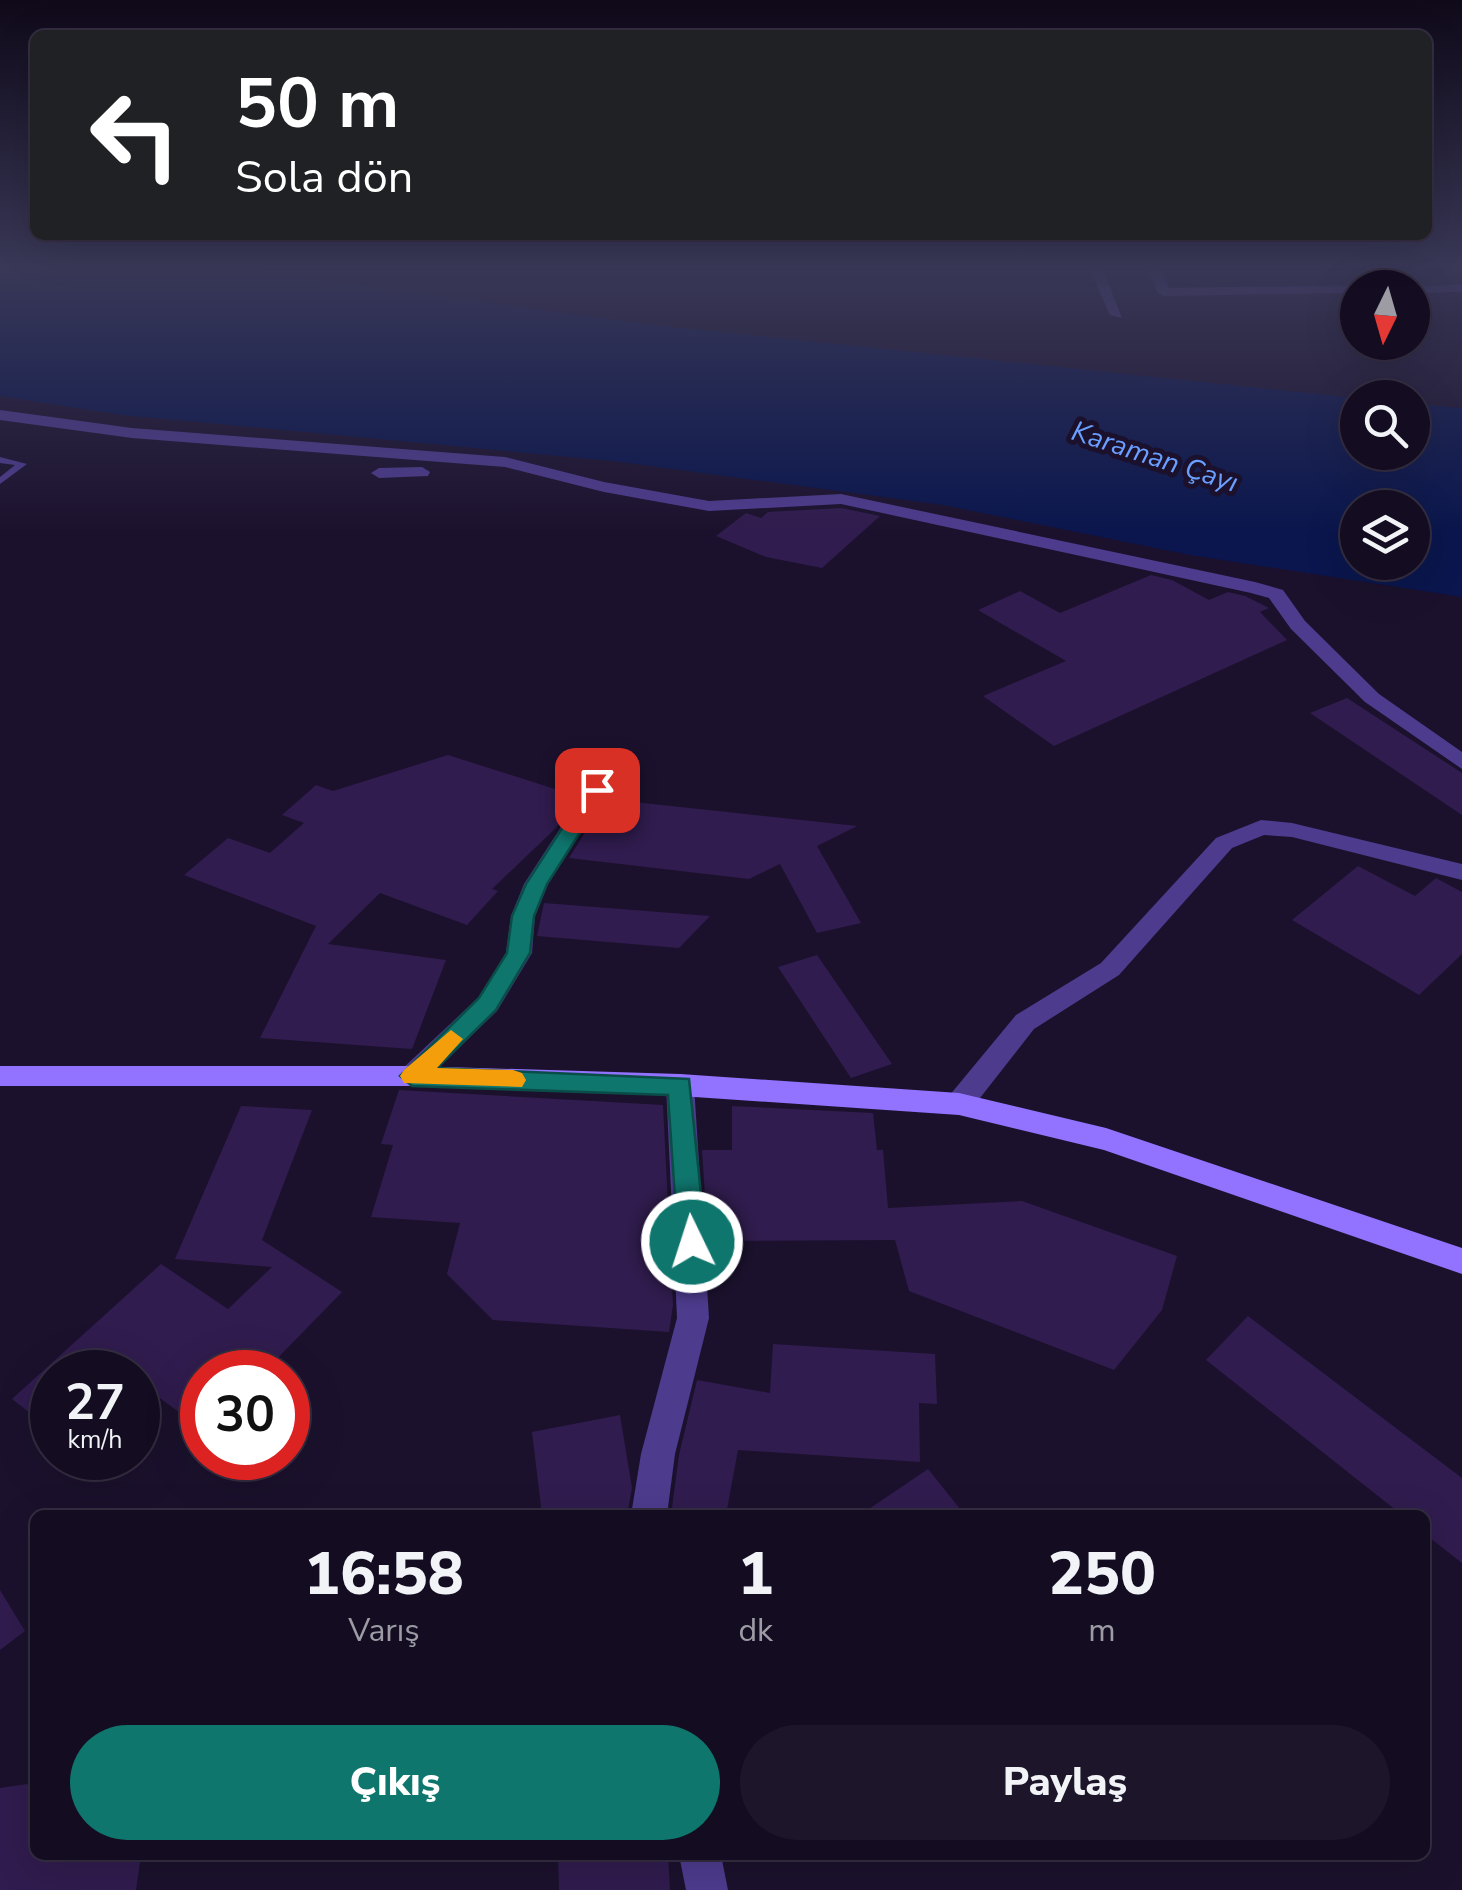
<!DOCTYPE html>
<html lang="tr">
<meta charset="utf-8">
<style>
:root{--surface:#140d22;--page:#1d162a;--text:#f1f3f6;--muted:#9d9ca5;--line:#332d40;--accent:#0f766e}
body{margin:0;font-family:"Nunito Sans",sans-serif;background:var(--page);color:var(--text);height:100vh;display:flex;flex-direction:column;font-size:38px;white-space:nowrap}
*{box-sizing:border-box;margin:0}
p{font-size:32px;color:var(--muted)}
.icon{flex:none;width:55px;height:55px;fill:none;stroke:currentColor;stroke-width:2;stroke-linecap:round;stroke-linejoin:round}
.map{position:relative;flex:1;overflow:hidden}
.sheet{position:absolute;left:30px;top:1510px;width:1400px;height:350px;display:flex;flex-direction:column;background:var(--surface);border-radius:15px;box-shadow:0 10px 40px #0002,0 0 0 2px var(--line)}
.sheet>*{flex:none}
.hud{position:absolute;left:30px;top:30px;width:1402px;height:210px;border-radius:15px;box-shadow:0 10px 40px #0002,0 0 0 2px var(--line);background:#202124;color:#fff;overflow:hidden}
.needle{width:65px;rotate:185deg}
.fabs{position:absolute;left:1340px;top:270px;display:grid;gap:20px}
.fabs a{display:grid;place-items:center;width:90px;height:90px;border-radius:50%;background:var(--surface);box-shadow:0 10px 40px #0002,0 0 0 2px var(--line);font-size:50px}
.speed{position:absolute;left:30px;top:1350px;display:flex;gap:20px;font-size:50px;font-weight:700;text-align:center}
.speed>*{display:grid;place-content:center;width:130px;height:130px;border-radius:50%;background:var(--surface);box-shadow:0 10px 40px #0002,0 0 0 2px var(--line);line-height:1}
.speed small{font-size:25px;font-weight:400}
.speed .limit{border:15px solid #d22;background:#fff;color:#111}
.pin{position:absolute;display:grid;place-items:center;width:85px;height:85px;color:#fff;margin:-42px;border-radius:20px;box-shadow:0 5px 15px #0006}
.me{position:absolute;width:110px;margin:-55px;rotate:356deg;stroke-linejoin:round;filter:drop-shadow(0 0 8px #0008)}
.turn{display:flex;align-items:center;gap:35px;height:210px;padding:0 40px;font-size:45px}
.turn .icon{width:130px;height:130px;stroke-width:2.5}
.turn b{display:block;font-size:70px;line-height:85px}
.eta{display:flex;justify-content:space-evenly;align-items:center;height:170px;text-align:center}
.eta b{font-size:60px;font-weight:800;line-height:70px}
.button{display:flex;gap:20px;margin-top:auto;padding:20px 40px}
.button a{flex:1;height:115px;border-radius:60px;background:var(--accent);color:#fff;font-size:40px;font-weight:800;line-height:115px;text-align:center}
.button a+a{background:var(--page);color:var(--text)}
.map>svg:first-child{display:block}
.water{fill:#0a164d;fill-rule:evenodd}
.building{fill:#301c4e}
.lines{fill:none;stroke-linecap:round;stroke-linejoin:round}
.lane{fill:#4d3b8d;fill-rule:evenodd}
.street{fill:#4d3b8d;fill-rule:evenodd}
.secondary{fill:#9173ff;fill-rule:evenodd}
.route{fill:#0f766e;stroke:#0a4d48;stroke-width:2.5}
.slow{fill:#f59e0b}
.labels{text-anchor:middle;stroke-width:10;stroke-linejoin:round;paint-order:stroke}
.far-water-label{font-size:28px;font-style:italic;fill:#6a9fff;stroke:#1b112d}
</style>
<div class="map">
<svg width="1462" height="1890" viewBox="0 0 1462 1890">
<rect width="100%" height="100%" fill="#1b112d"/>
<path class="water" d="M0,268h232l431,58 694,72 1,54h54l1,-48 49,4v189l-272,-42 -247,-50 -330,-44 -491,-46 -122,-19zM1358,508h54v54h-54z"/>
<path class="building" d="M841,508l39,8 -58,52 -56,-11 -50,-21 30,-23 15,5 7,-6z
M1151,575l21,5 37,20 19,-8 17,4 24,12 -9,4 27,28 -233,106 -71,-50 83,-35 -88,-51 42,-19 40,22z
M1347,698l115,75v42l-152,-102z
M448,755l129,41 -21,32 -64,61 6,2 -31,34 -87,-32 -52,51 118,16 -34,89 -152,-11 56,-112 -132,-51 44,-37 42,15 34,-30 -22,-8 34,-30 17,6z
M606,799l251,27 -40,20 44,77 -44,10 -37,-69 -31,15 -180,-21z
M1358,866l57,30 21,-18 26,14v62l-43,41 -127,-75z
M544,903l166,13 -31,32 -142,-12z
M817,955l75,109 -41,14 -73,-111z
M399,1090l264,15 10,200 -4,27 -176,-12 -46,-46 13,-51 -89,-6 22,-72 -12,-1z
M241,1106l71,4 -50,130 80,52 -78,80h-62v57l-64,-47v-10h-86v58l-40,-31 149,-135 67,45 44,-42 -97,-8z
M732,1106l141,7 4,37h6l5,58 134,-7 155,55 -15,54 -48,60 -205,-79 -14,-51 -187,1 -6,-91h30z
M1248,1316l214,162v85l-37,-29v-19h-23l-196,-155z
M773,1344l162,10 2,50 -18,-1 1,59 -182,-12 -12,65h-55l8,-60 18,-75 73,13z
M620,1415l12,73 -5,27h-85l-10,-83z
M928,1469l37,46h-105z
M0,1590l25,41 -25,19z
M35,1783v72h106l-5,35h-136v-102z
M558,1855h110l2,35h-111z"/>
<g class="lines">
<path class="lane" d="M0,457l27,7 -27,20v-7l15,-12 -15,-2z"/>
<path class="street" d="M1089,268h13l20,50 -12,-3z
M1148,268h13l8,20 189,-3 6,3h-6v5l-194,3 -7,-4z
M1462,284v8l-50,1v-5h-6z
M0,410l132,18 373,29 99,25 105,19 132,-7 414,88 28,8 22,31 74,73 83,58v17l-97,-67 -74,-73 -22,-31 -18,-5 -410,-89 -132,7 -105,-19 -99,-25 -373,-29 -132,-18z
M422,467l8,5 -2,4 -49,2 -8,-5 8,-5z
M597,782l11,7 -60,95 -13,32 -3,37 -35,58 -75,72h-20l-4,-7 4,-7 77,-72 27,-44 5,-37 13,-32 65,-100z
M1261,820l31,3 170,41v16l-170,-43 -28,-2 -32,13 -113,127 -85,54 -65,83 -10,3 -10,-3 -4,-8 4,-8 67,-81 85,-52 115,-125z
M680,1074l10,4 4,7 15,233 -34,136 -8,61h-36l10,-61 36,-136 -11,-233 4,-7z
M679,1855h42l7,35h-42z"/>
<path class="secondary" d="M0,1066h412l268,8 279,19 147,35 356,120v26l-358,-124 -145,-35 -279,-19 -268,-10h-412z"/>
</g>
<linearGradient id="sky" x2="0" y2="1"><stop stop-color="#0f0919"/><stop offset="0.5" stop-color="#393857"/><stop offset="1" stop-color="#393857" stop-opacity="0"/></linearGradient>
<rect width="1462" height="533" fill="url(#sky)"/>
<path class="route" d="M597,783l10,7 -60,94 -13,32 -4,37 -34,57 -59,58 252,11 17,163 -4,8h-20l-4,-8 -10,-147 -256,-9 -12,-10 79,-78 28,-45 5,-37 14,-32 64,-99z"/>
<path class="slow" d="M451,1030l12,9 -26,29 76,2 9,3 4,7 -4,7 -118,-4 -4,-7 4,-6z"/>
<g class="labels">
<g class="far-water-label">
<text transform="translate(1155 456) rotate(18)" y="10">Karaman Çayı</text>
</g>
</g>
</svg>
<div class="fabs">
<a><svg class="needle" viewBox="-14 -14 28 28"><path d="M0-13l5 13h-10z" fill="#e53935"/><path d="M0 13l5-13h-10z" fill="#9d9ca5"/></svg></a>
<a><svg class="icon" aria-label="search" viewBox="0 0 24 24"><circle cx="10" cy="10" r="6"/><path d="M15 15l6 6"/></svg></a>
<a><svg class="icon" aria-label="layers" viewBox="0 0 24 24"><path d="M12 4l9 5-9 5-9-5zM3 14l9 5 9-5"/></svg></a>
</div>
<div class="speed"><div>27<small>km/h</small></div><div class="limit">30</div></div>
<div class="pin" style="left:597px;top:790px;background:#d93025"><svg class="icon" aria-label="arrive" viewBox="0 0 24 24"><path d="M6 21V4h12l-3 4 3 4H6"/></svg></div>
<svg class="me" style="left:692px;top:1242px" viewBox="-20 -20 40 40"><circle r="17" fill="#0f766e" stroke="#fff" stroke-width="3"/><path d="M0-11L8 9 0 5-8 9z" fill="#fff"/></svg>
<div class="hud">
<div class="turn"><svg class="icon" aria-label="left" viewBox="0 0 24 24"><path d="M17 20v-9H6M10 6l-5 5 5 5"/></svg><div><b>50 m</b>Sola dön</div></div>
</div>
<section class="sheet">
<div class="eta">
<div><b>16:58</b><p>Varış</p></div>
<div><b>1</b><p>dk</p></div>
<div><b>250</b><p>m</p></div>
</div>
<div class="button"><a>Çıkış</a><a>Paylaş</a></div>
</section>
</div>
